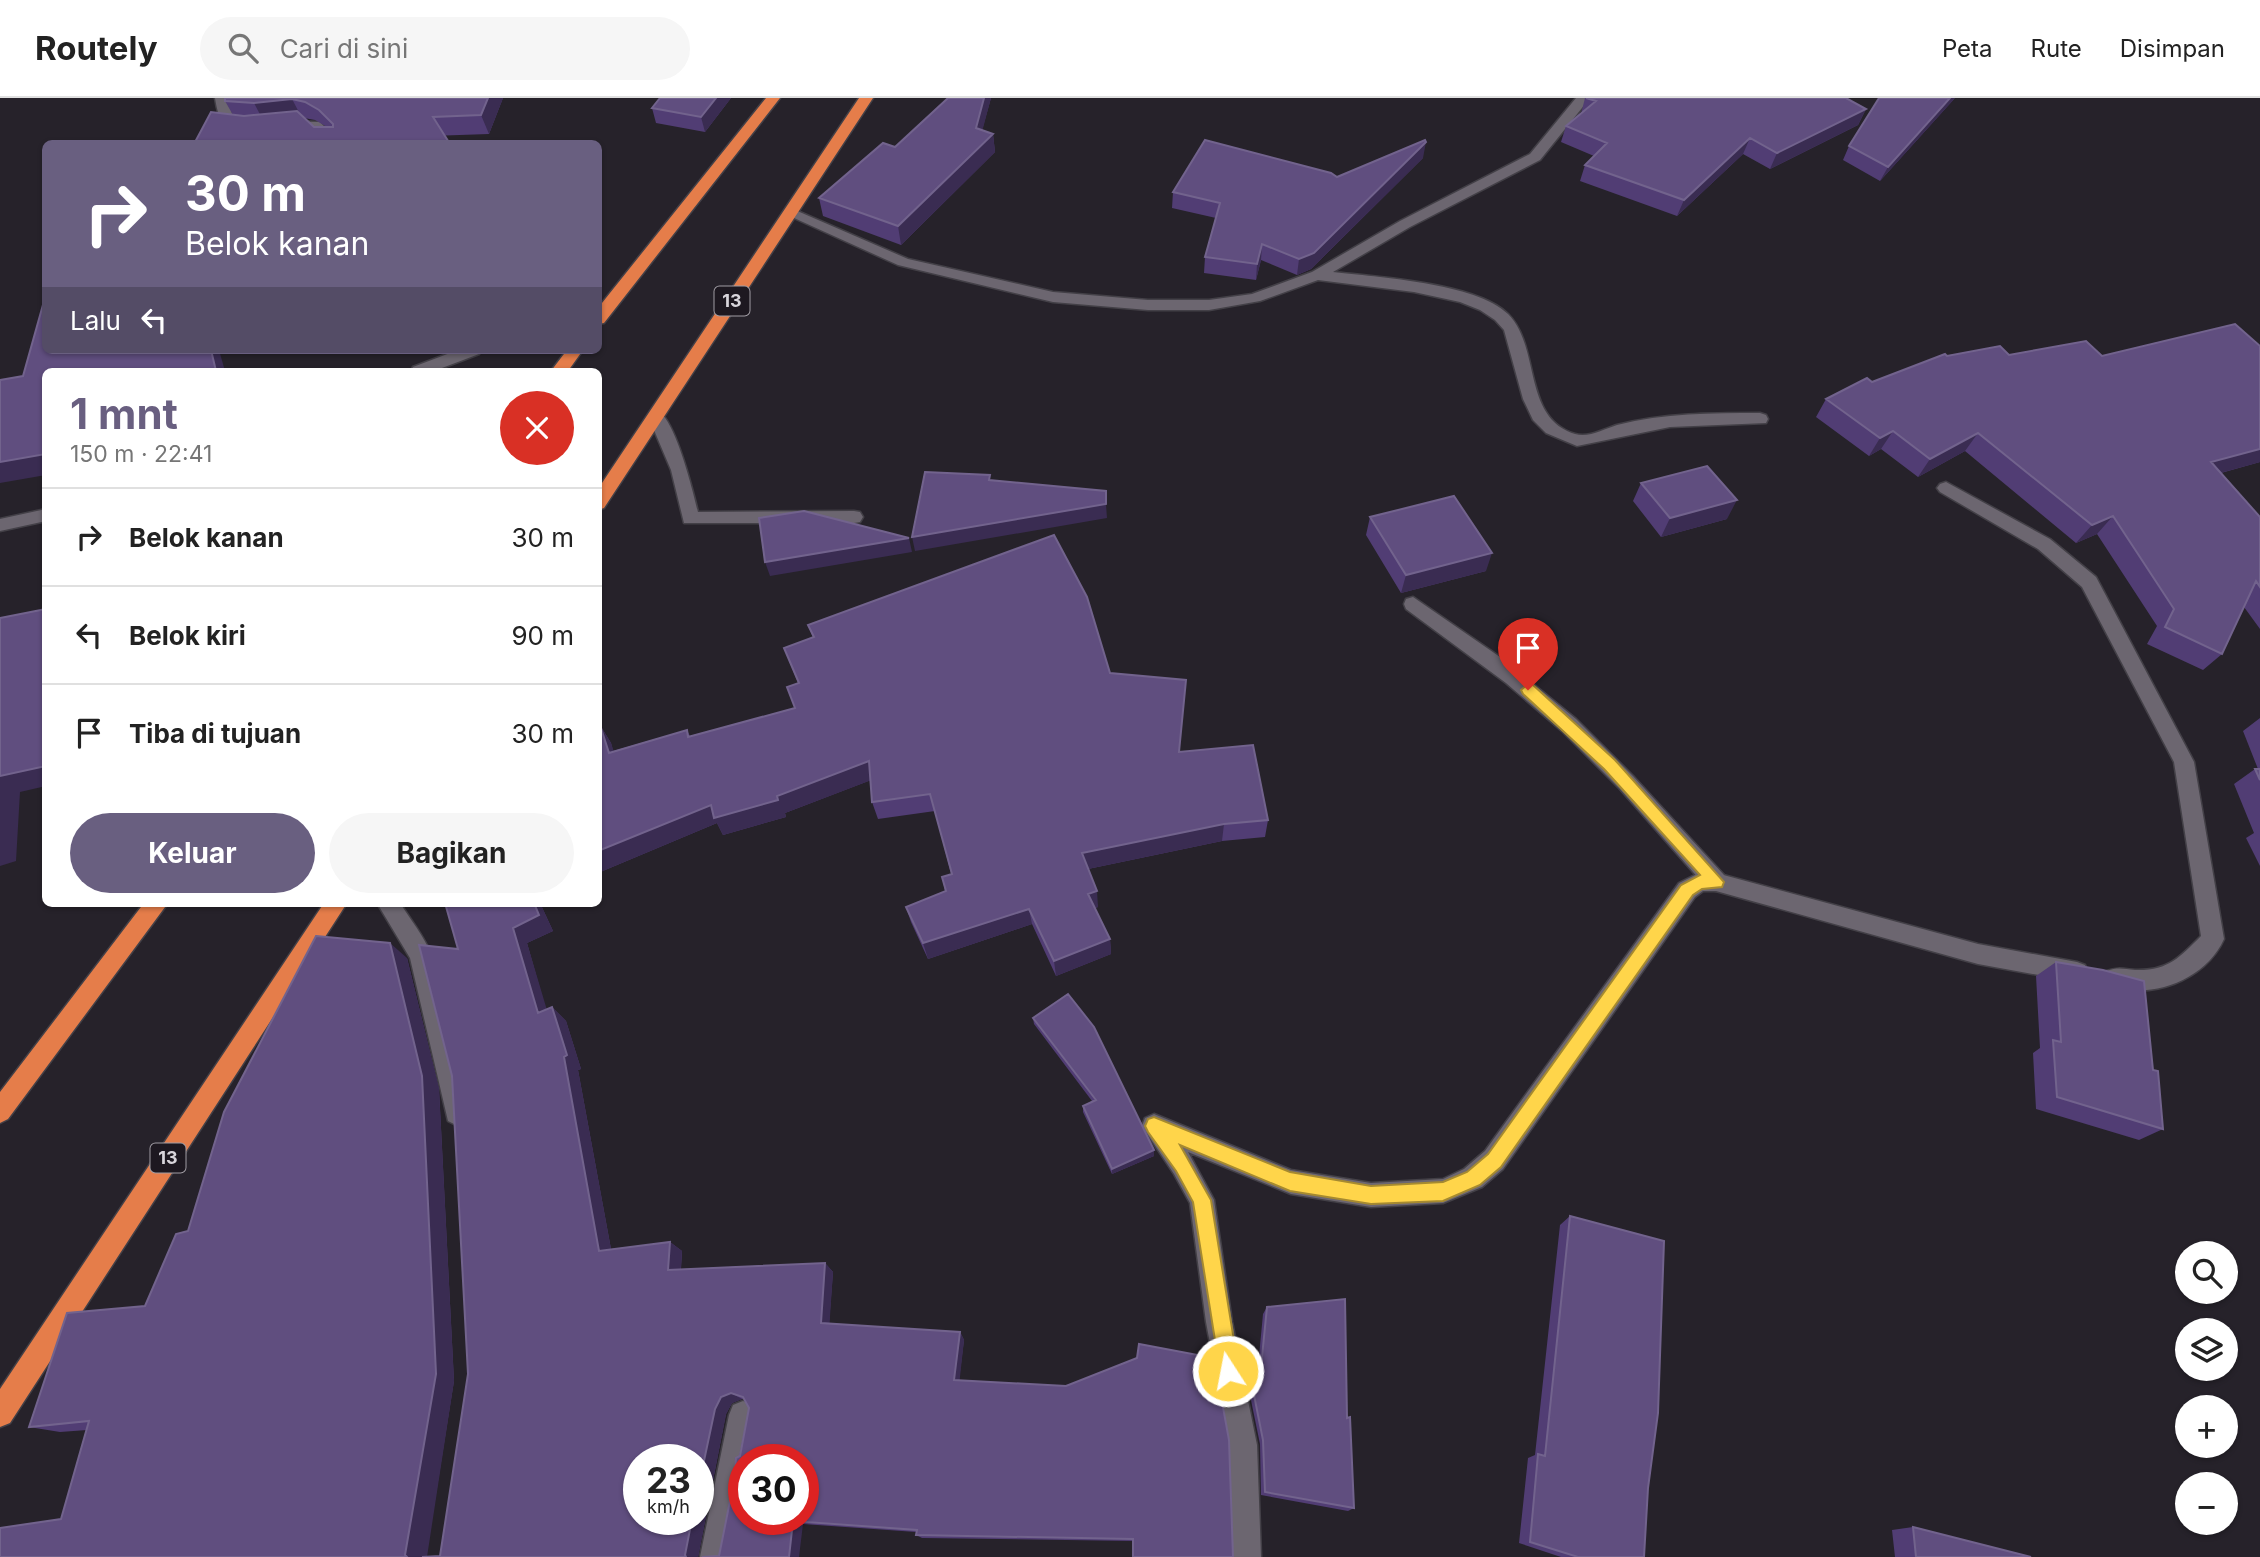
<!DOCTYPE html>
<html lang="id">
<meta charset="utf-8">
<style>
:root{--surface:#fff;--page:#f6f6f6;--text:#222;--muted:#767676;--line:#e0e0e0;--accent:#695f80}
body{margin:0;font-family:Inter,sans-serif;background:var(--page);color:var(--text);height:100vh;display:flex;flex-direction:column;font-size:26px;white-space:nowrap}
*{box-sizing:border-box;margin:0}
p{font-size:23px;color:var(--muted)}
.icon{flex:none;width:38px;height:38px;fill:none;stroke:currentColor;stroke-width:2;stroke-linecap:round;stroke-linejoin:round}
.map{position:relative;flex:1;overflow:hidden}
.drawer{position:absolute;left:42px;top:270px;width:560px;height:539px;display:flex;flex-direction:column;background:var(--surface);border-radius:10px;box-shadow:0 2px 5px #0004}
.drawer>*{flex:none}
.hud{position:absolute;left:42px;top:42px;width:560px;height:214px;border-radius:10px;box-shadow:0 2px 5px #0004;background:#695f80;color:#fff;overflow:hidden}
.controls{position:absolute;left:2175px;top:1143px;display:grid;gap:14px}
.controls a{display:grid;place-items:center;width:63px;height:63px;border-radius:50%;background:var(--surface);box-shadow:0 2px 5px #0004;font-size:35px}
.speed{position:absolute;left:623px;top:1346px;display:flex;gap:14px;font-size:35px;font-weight:700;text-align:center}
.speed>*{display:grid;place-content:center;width:91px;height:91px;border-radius:50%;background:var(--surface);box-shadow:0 2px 5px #0004;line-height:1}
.speed small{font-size:18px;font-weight:400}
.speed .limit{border:10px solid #d22;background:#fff;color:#111}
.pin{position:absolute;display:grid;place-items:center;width:60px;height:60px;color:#fff;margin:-72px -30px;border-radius:50% 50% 50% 0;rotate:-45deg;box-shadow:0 0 7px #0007}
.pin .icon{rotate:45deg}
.me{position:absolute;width:77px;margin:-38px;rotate:349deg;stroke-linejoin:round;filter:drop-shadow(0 0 5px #0008)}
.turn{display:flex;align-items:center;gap:24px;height:147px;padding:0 28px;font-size:32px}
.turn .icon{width:91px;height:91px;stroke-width:2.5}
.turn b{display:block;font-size:49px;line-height:60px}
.then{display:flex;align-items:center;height:66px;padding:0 28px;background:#0003;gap:14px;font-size:26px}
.round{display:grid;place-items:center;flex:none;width:74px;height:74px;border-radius:37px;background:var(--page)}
.summary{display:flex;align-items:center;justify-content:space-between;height:119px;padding:0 28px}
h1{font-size:42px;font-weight:700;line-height:52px;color:var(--accent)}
.primary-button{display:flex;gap:14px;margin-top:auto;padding:14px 28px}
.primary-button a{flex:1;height:80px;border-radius:42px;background:var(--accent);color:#fff;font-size:28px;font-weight:700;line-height:80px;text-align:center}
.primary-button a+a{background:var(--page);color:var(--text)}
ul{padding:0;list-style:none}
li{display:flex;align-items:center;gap:21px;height:98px;padding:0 28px;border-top:2px solid var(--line)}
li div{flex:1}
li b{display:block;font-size:26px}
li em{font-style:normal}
header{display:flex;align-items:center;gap:42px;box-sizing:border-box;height:98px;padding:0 35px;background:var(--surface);border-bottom:2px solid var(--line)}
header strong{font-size:33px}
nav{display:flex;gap:38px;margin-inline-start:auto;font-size:24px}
.search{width:490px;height:63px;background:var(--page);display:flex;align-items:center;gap:18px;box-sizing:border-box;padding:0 24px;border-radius:38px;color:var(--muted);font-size:26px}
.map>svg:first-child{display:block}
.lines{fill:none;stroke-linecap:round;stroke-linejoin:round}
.lane-casing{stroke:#434047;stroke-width:3}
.street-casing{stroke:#434047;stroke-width:3}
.highway-casing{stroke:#434047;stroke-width:3}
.lane{fill:#6c6670;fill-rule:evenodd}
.street{fill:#6c6670;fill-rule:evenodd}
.highway{fill:#e57d4a;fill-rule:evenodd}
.wall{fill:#513d74;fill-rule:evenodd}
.shaded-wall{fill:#3a2c52}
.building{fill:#604e7f;stroke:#72638d;stroke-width:2;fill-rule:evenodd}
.route{fill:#ffd54a;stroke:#a68a30;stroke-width:2}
.labels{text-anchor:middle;stroke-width:5;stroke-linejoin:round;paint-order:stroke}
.shield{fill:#1d1820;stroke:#a09ca3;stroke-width:2}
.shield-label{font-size:18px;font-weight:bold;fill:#d8d5db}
</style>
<header>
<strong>Routely</strong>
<div class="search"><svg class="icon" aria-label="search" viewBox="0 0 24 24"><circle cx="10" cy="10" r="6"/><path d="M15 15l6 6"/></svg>Cari di sini</div>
<nav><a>Peta</a><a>Rute</a><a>Disimpan</a></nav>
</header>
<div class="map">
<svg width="2260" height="1459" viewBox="0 0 2260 1459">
<rect width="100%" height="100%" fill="#26222a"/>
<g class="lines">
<defs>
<path id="lane" d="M1413,499l87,60 76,62 57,57 91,99 3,7 -3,7 -8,2 -8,-2 -89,-101 -57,-57 -56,-48 -100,-74 -2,-5 2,-5z"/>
<path id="street" d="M215,0h14l4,21 15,6v6c-24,4 -30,-13 -33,-33z
M1576,0h14l-50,62 -130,67 -77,45c43,5 144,11 175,42 33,33 14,104 67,120 14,4 29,-5 42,-9 47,-12 95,-12 143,-12l6,2 2,4 -2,4 -96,4 -93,19 -31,-13 -13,-13 -10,-21 -19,-69 -9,-10 -15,-10 -20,-8 -46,-10 -96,-12 -58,21 -51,9h-61l-95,-8 -155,-37 -115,-52 2,-3h10l113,49 145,33 95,8h61l43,-6 60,-22 88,-51 130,-67z
M283,23l37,1 21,22h-15l-15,-15 -33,-1 -2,-3z
M458,252h23l-2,4 -45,17h-23l2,-4z
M656,312c19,6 37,82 42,102l156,-1 6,1 3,5 -3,5 -6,1h-170l-13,-53 -23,-54z
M1946,384l104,57 46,38 98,185 30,177c-19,42 -75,62 -117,46l-3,-7 3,-7c10,-4 17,-2 28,-1 33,1 44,-12 66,-34l-27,-174 -92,-175 -44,-38 -98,-57 -3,-4 3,-4z
M46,411v12l-46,10v-12z
M1699,775h17l262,71 99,18 8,3 3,7 -3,7 -8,3 -99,-18 -262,-73h-13l-8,6 -192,272 -21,18 -39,16 -72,4 -80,-13 -103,-42 26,48 18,122 25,123 4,112h-28l-4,-112 -23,-123 -16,-119 -16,-29 -32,-48 3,-8 9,-4 137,56 80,13 72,-4 21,-10 21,-18 194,-268z
M377,805h23c10,16 24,33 31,51 9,25 42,147 33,167l-8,4 -8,-4 -38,-163z
M743,1303l10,4 4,10 -9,45h-4v19l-16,78h-28l29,-142 4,-10z"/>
<path id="highway" d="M766,0h14l-176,225 -6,1v-16z
M859,0h14l-269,410 -6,2v-21z
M567,252h16l-15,21h-17z
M144,805h24l-160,216 -8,4v-31z
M324,805h23l-337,520 -10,4v-38z"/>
</defs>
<use href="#lane" class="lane-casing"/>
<use href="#street" class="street-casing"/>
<use href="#highway" class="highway-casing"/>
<use href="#lane" class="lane"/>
<use href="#street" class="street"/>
<use href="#highway" class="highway"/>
</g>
<path class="wall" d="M225,0h278l-14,36 -295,10 39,-29 -8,-14zM304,20l11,2 12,7h-13z
M660,0h71l-26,34 -49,-9 -4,-15z
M948,0h43l-9,32 11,4 2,18 -94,93 -78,-29 -4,-18 76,-51z
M1585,0l281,11 -8,16 -88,44 -27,-15 -66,62 -97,-35 5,-16 9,-9 -33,-14 5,-16 15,-12z
M1955,0l-75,83 -37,-21 6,-14z
M1423,60l-112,111 -14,6 -36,-15 -5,20 -52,-7 1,-16 11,-39 -44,-10 1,-16 164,-15z
M2260,248v116l-39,11 39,44v112l-16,-22 -22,47 -19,16 -56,-26 10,-18 -60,-92 -21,9 -111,-92 -47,26 -37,-28 -12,7 -53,-39 10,-18 121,-43h155z
M1641,385l86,36 -66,18 -28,-36z
M1370,419l116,54 -85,22 -35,-58z
M808,527l302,48 76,7 -7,71 89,69 -3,17 -43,4 -134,28 10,38 -3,1 15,31 1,15 -55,22 -24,-52 -104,35 -17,-37 -5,-15 39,-16 -3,-14 9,-3 -16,-63 -57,8 -6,-17 -1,-22 -86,33 1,4 -63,18 -6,-12 -119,50 2,-148 11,18 2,8 74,-21 3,6 105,-28 -8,-21 11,-4 -14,-35 29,-10z
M2260,620v148l-14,-28 8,-5 -20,-49 21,-15h3l-15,-38z
M445,805h95l13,28 -26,12 19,67 6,-3 14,14 15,48 -3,1 33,179 59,-7 12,9 -1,18 144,-6 8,9 -4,52 131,8 4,8 -5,40 107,6 71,-28 -4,183 -211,-3 -6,-3v-3l-113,-8 -84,32 30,-148 -4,-9h-3l-10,4 -6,11 -28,143h-698l61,-38 26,-89 -27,2 -31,-5 116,-121 43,-75 219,-273 32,131 15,292 -28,176 14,-1 28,-182 -10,-425z
M2056,864l97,108 10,59 -24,11 -103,-31 -3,-56 7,-5 -4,-72z
M1033,920l121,138 -42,18 -29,-62v-6l9,-5 -58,-77z
M1570,1118l78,272 -4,69h-83l-42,-14 9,-85 7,-3 25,-230z
M1267,1209l80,111 7,90 -6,3 -87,-16 -1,-51 -15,-73 3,-6 10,2 5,-53z
M1913,1429l118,30h-136l-3,-27z"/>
<path class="shaded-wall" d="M488,0h15l-14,36 -8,-19z
M716,0h15l-26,34 -4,-15z
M984,0h7l-13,49 -2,-19z
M1950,0h5l-75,83 8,-14z
M292,1l10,19 -38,4 -10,-19z
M1866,11l-8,16 -88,44 7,-16z
M993,36l2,18 -94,93 -3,-19z
M1750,40l-7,16 -66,62 7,-16z
M1426,44l-3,16 -112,111 -14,6 2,-16z
M1262,146l-1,16 -5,20 1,-16z
M211,252h8l6,21h-9z
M1893,333l-12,18 -12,7 11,-18z
M1978,335l-13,18 -47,26 12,-18z
M2260,351v13l-65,18 16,-18z
M46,356v21l-46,8v-21z
M1737,402l-10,19 -66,18 9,-19z
M1106,406l1,14 -192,33 -3,-14z
M2113,418l-16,18 -21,9 16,-18z
M909,440l3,14 -142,24 -5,-14z
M1492,455l-6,18 -85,22 5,-18z
M600,627l11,18 9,27 -11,-17z
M869,663l5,18 -89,34 1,4 -63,18 -6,-12 -119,50v-22l113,-46 66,-9z
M46,668v20l-26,6 -4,69 -16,5v-90z
M1224,726l-2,17 -139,29 -1,-17z
M1097,793l1,16 -9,3 -1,-16z
M534,805h6l13,28 -26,12 25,84 -14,-14 -25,-85z
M1029,811l3,15 -104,35 -5,-16z
M1110,841l1,15 -55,22 -2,-15z
M390,845l17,15 32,131 15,292 -27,176h-20l-2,-2z
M552,909l14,14 15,48 -3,1 35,190 -14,-9z
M1154,1052v6l-42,18v-5z
M670,1144l12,9 -2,28 -12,-9z
M825,1165l8,9 -4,59 -8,-8z
M960,1234l4,8 -5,46 -5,-6z
M731,1295l11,6 -10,4 -6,11 -28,143h-12l-1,-2 7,-36h6v-30l17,-80 6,-12z
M793,1423l10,3 -4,33h-10z"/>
<path class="building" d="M225,0h263l-7,17 -48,2 17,27h-256l17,-32 33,4 53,-5 17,16h19v-3l-14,-14 -14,-8 -13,-3 -38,4 -29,-2z
M660,0h56l-15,19 -49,-9z
M948,0h36l-8,30 17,6 -95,92 -79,-28 64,-55 12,4z
M1586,0h260l20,11 -89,44 -27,-15 -66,62 -99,-35 22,-22 -41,-17 30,-25z
M1879,0h71l-62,69 -39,-21z
M1205,42l126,33 6,4 88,-37 1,2 -112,111 -15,6 -37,-15 -5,20 -52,-7 15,-54 -47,-11z
M46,196v56h165l5,21h-170v83l-46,8v-82l23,-4z
M2235,226l25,22v103l-49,13 49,55v70l-4,-6 -34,73 -57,-27 9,-18 -61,-93 -21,9 -114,-92 -48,26 -37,-28 -13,7 -54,-39 41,-21 5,4 73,-28 2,2 53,-10 9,9 77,-14 16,15z
M1707,368l30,34 -67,18 -29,-35z
M925,374l65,3 -1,5 117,11v13l-194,33z
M1454,398l38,57 -86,22 -36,-58z
M804,413l105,27 -144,24 -6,-44z
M1054,437l33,62 23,76 76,7 -7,72 74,-7 15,75 -44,4 -142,29 15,38 -9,3 22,45 -56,22 -25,-52 -106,34 -17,-36 40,-16 -4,-14 10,-3 -22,-80 -58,8 -3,-41 -92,35 1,4 -64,18 -3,-13 -113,46v-126h2l9,28 78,-23 1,7 107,-29 -8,-21 12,-4 -15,-35 30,-11 -6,-12z
M46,511v157l-46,10v-158z
M2255,671h5v11z
M445,805h89l5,12 -26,13 25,85 14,-6 15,48 -3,2 35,194 71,-9 -2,28 157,-7 -4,60 139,9 -6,48 112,6 71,-28 2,-14 75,14 15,82 4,117h-100v-18l-217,-4 1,-5 -124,-9 -4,36h-87l17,-1 16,-80 1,-18 4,-2 9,-48 -6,-11 -12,-4 -10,4 -6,12 -17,80v-29h-59v59h53l-7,36 1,2h-264l18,-1 28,-182 -16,-298 -33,-131 39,4zM744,1362h59v59h-59z
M316,838l74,7 32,133 14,298 -31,181 2,2h-407v-29l61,-9 28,-98 -60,6 38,-114 78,-7 31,-72 12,-3 36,-119z
M2056,864l47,8 41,11 9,89 5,1 5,58 -106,-32 -4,-57 8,2z
M1068,896l26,33 60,123 -42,19 -29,-63 13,-6 -63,-82z
M1570,1118l94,25 -6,172 -10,75 -4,69h-66l-48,-15 8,-88 7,2z
M1345,1201l2,119 3,-1 4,91 -89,-16 -2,-52 -15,-75 13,2 6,-60z
M1913,1429l118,30h-115z"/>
<path class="route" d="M1528,586l5,1 82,75 109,122 -2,5 -20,2 -9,6 -192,272 -21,18 -37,16 -72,3 -81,-13 -110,-46 31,55 28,171 -3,7 -8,3 -7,-3 -28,-176 -17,-31 -28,-39 -3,-6 3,-7 6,-2 136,55 81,14 72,-4 24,-10 21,-18 193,-269 19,-10 -96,-106 -81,-75 -2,-4z"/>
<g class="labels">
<g class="shield">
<rect x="714.5" y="188.5" width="35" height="29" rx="5"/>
<rect x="150.5" y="1045.5" width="35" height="29" rx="5"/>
</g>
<g class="shield-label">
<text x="732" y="209">13</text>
<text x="168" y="1066">13</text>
</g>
</g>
</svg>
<div class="controls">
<a><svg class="icon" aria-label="search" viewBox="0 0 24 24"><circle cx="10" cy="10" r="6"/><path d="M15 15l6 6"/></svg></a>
<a><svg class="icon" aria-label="layers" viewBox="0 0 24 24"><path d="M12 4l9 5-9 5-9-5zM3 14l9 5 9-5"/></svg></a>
<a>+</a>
<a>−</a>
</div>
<div class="speed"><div>23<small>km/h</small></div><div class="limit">30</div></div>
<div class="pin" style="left:1528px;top:592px;background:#d93025"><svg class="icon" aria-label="arrive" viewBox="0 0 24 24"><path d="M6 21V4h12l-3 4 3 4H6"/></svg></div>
<svg class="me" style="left:1228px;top:1273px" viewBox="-20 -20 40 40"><circle r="17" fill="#ffd54a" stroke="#fff" stroke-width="3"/><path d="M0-11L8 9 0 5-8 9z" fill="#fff"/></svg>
<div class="hud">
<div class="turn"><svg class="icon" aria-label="right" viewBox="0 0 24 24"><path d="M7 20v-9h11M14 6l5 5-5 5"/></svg><div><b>30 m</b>Belok kanan</div></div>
<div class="then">Lalu<svg class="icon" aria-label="left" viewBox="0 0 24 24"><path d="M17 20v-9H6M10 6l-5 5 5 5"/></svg></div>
</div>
<section class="drawer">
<div class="summary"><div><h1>1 mnt</h1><p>150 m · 22:41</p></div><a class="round" style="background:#d93025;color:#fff"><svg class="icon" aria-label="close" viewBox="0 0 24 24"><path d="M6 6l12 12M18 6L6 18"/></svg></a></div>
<ul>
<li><svg class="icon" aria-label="right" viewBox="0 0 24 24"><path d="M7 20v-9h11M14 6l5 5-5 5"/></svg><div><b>Belok kanan</b></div><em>30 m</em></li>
<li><svg class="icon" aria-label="left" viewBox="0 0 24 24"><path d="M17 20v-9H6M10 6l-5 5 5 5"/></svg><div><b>Belok kiri</b></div><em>90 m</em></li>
<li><svg class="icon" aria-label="arrive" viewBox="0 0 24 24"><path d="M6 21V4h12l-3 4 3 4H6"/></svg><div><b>Tiba di tujuan</b></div><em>30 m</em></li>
</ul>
<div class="primary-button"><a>Keluar</a><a>Bagikan</a></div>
</section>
</div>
